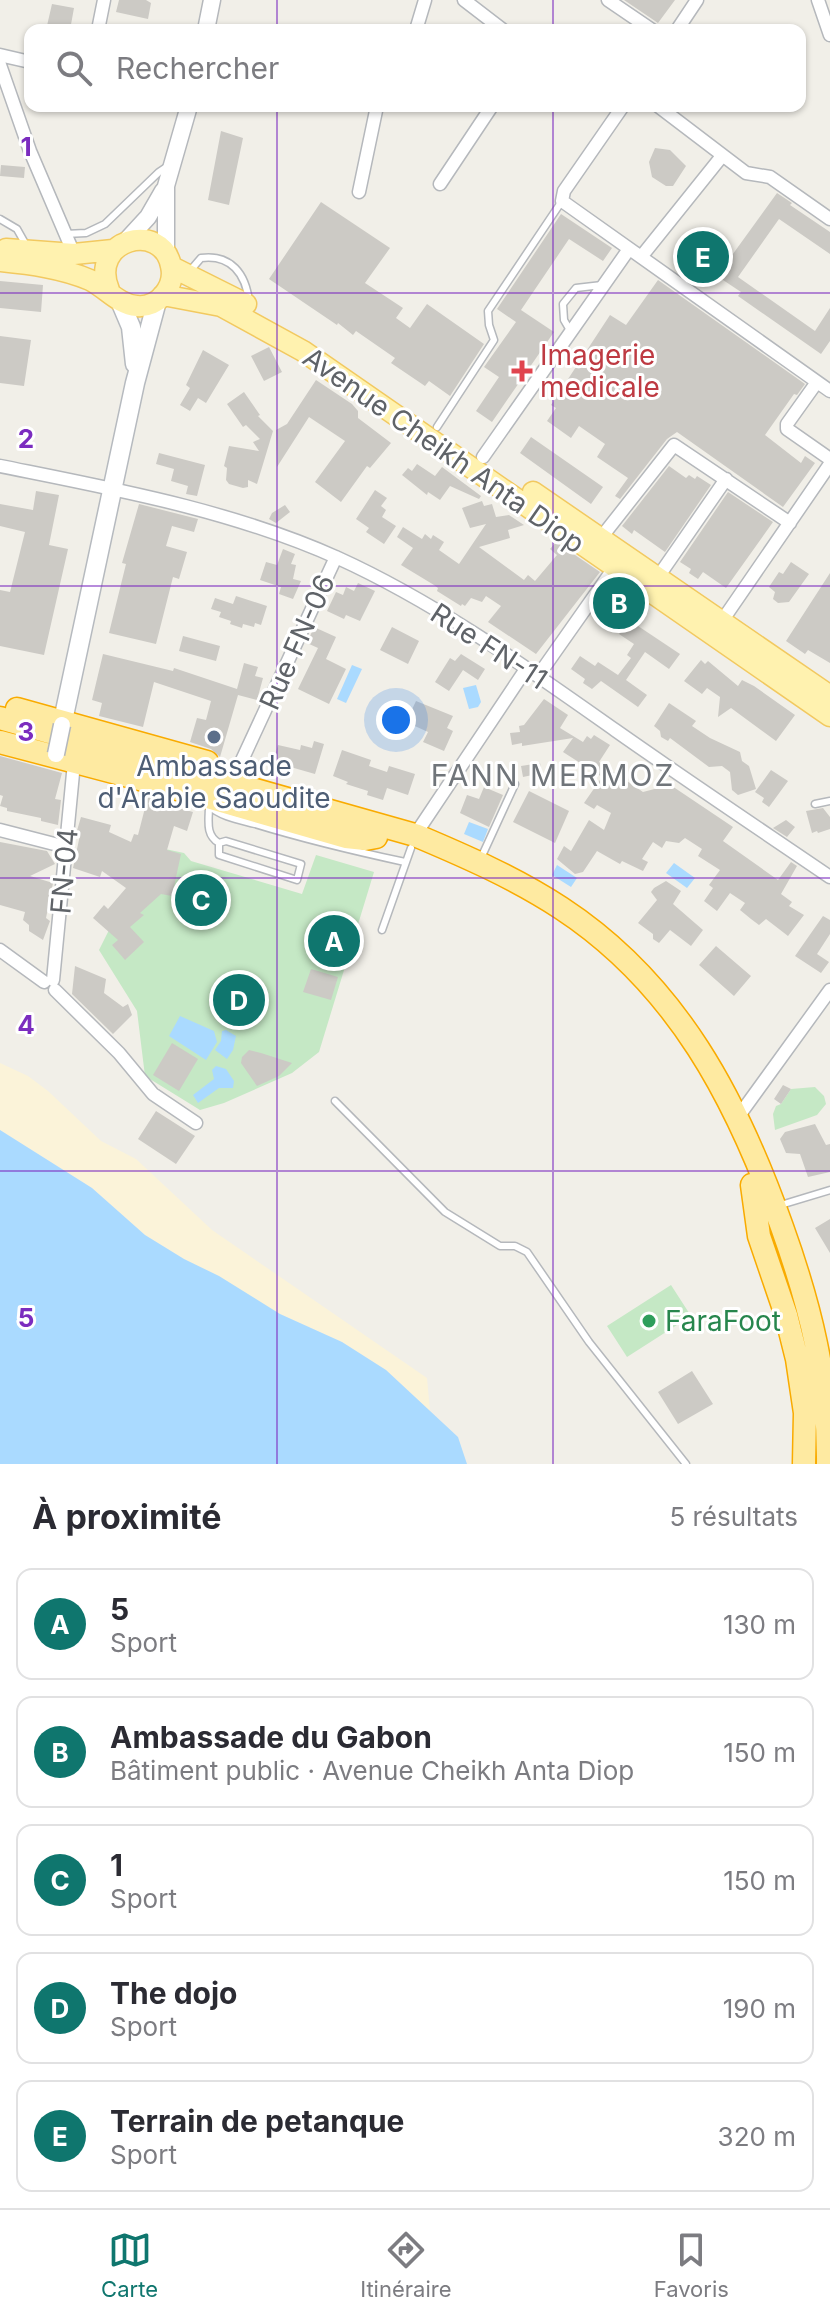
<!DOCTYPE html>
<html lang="fr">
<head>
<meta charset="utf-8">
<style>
	:root { --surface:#fff; --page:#f7f7f7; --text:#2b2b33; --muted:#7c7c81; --line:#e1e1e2; --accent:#0f766e }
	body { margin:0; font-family:Inter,sans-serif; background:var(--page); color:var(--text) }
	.you { position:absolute; left:396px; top:720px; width:28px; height:28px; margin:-20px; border:6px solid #fff; border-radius:50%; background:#1a73e8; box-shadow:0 0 0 12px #1a73e833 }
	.badge { display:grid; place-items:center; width:52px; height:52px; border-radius:50%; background:var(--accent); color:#fff; font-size:26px; font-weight:700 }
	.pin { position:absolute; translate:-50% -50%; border:4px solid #fff; box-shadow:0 2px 8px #0006 }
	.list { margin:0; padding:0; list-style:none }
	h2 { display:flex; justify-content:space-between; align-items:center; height:104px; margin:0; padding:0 32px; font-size:34px }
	h2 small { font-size:26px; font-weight:400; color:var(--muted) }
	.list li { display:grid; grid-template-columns:52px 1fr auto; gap:24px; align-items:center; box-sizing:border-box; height:112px; margin:0 16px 16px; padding:0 16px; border:2px solid var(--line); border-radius:16px }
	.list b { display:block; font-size:30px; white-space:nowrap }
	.list p { margin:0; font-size:26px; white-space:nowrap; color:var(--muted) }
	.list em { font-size:26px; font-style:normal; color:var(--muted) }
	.icon { flex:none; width:44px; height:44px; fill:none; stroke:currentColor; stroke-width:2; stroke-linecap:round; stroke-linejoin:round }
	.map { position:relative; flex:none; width:830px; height:1464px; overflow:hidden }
	.search { position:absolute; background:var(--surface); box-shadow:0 2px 6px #0004; left:24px; right:24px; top:24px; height:88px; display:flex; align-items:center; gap:20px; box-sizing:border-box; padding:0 28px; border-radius:16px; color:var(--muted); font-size:30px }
	.sheet { height:744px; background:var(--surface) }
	nav { display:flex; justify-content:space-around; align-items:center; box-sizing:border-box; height:112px; border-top:2px solid var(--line); background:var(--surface); font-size:22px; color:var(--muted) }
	nav a { display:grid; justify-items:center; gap:4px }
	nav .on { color:var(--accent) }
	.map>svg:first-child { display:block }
	.green { fill:#c5e8c5 }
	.sand { fill:#fbf3d9 }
	.water { fill:#aadaff }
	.building { fill:#cccac5 }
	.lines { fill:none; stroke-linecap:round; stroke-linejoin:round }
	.service-casing { stroke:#b5b8bc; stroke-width:9 }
	.minor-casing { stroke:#b5b8bc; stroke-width:15 }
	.tertiary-casing { stroke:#b5b8bc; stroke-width:19 }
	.secondary-casing { stroke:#b6babf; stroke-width:21 }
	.primary-casing { stroke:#f2c960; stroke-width:23 }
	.trunk-casing { stroke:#f9ab00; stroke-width:25 }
	.service { stroke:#fff; stroke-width:6 }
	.minor { stroke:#fff; stroke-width:12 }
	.tertiary { stroke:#fff; stroke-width:16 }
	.secondary { stroke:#fff; stroke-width:18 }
	.primary { stroke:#fff2af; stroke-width:20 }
	.trunk { stroke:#feeaa1; stroke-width:22 }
	.tertiary-bridge-casing { stroke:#b5b8bc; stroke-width:19; stroke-linecap:butt }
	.tertiary-bridge { stroke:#fff; stroke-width:16 }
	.grid { fill:none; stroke:#7b2cbf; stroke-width:2; stroke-opacity:0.55 }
	.health-dot { fill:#e0444e; stroke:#fff; stroke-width:3 }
	.service-dot { fill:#5c6f8a; stroke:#fff; stroke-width:3 }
	.leisure-dot { fill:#2e9e5b; stroke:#fff; stroke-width:3 }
	.labels { text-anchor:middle; stroke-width:6; stroke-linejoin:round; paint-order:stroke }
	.health-label { font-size:28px; fill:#be3a42; stroke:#fff; text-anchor:start }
	.street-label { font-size:28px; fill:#5f6368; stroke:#fff }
	.service-label { font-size:28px; fill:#4e5e75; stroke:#fff }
	.leisure-label { font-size:28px; fill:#27864d; stroke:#fff; text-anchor:start }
	.neighbourhood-label { font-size:30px; letter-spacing:2px; fill:#70757a; stroke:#fff }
	.grid-label { font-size:26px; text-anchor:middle; font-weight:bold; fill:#7b2cbf; stroke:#fff; stroke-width:6; stroke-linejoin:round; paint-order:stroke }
</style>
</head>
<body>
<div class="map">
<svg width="830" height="1464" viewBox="0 0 830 1464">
	<rect width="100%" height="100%" fill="#f1efe8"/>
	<path class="green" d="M707 230 727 243 699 285 677 271Z
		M151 846 184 853 191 861 302 894 316 855 374 872 319 1052 292 1073 224 1103 200 1110 145 1076 137 1011 99 950Z
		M815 1087 824 1096 826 1104 817 1115 775 1130 773 1114 776 1106 781 1104 791 1089Z
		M671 1285 691 1316 627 1357 607 1326Z"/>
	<path class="sand" d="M0 1063 28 1076 48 1091 101 1141 136 1159 212 1230 427 1378 430 1411 386 1370 342 1342 280 1314 184 1259 145 1235 92 1188 0 1130Z"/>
	<path class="water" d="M352 665 362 669 346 703 337 699Z
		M476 685 481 702 478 707 469 709 463 688Z
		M469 822 488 829 483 842 464 834Z
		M674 863 695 878 687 888 666 873Z
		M557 865 577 878 571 887 552 875Z
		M180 1016 214 1031 217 1042 206 1060 169 1036Z
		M226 1030 236 1036 233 1050 227 1059 215 1050 221 1041 222 1031Z
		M216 1066 226 1069 234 1081 233 1088H219L198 1103 193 1095 214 1079 212 1070Z
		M0 1130 92 1188 145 1235 184 1259 219 1276 280 1314 342 1342 386 1370 458 1437 467 1464H0Z"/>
	<path class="building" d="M119 0H146L151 3 148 19 116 12Z
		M624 0H675L658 23Z
		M52 4 74 8 70 30H46Z
		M221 131 243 138 229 205 208 200Z
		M655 148 670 150 686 166 673 186H666L652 177 649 162Z
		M1 165 25 167 24 178 0 176Z
		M777 193 792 203 790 205 830 232V254L779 219 738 277 815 331 830 308V341L821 354 738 296 741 292 717 276Z
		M321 202 390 248 365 283 403 308 396 318 410 328 427 304 484 344 450 396 429 381 425 386 391 363 395 358 356 331 353 335 338 323 337 325 269 279Z
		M561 214 612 248 603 261 569 239 521 310 554 332 492 422 476 411 499 377 484 367 516 322 497 309Z
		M658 280 805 384 797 395 794 394 765 435 801 463 805 456 815 463 783 507 677 432 667 439 620 499 615 496 628 478 597 457 605 444 579 426 571 438 547 421 556 408 551 405 610 315 626 325Z
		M0 281 43 285 41 312 0 308Z
		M0 336 31 340 24 386 0 383Z
		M269 347 282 372 264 381 251 356Z
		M203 350 229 365 206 403 198 398 190 411 180 405 190 388 186 385Z
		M316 380 352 404 358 411V418L391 443 370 468 367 466 341 502 315 482 345 441 309 417 277 467 276 430 287 424Z
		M244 392 260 415 258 416 273 431 257 484 248 480V487L243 488 229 484 226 480 227 468 224 466 229 446 259 451 253 442 260 439 246 425 243 427 227 404Z
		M531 437 603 487 591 504 520 453Z
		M159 453 205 465 197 496 186 494 188 486 171 481 174 469 156 464Z
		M417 464 435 476 442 467 481 496 479 499 450 486 440 500 428 492 427 495 402 475 408 468 412 471Z
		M669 466 686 478 689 475 695 479 697 476 711 485 665 552 634 530 632 534 622 526Z
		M375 490 387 498 381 506 386 510 382 517 396 526 384 544 366 532 369 528 356 519Z
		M36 491 59 495 49 545 68 549 44 655 0 646V590L10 592 25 532 0 526V504L33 510Z
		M728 492 773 522 726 588 703 572 698 579 689 573 691 569 680 562Z
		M482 501 484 506 492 504 496 517 509 515 524 525 508 530 510 538 479 547 524 580 528 575 535 581 557 555 550 549 556 542 600 572 536 654 488 622 501 606 486 596 482 602 471 598 465 606 462 604 461 606 437 591 438 588 434 585 401 565 413 548 397 537 403 527 422 539 425 534 431 539 433 535 444 542 439 550 459 564 486 524 470 528 462 508Z
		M139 504 198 519 194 532 172 526 166 546 187 552 179 579 173 577 156 644 109 633 126 564 122 563Z
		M285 505 290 512 276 523 269 519 272 513Z
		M283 549 295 554 291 564 296 565 293 579 301 581 293 599 279 594 281 587 260 580 266 562 277 565Z
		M791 562 809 574 789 602 778 603 773 599 775 592 769 587 779 572 783 574Z
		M830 573V663L808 650 805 654 786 641Z
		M358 583 375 591 360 621 346 615 344 619 327 611 336 592 343 595 346 587 354 591Z
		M236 596 267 606 261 625 255 623 254 627 243 624 242 628 230 624 231 621 219 617 221 612 211 609 215 598 233 604Z
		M629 620 680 654 669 669 645 652 626 680 647 695 638 707 601 681 592 689 583 683 585 679 571 669 580 656 595 666 598 662 618 675 631 658 627 655 634 644 619 634Z
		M314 627 336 637 326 659 346 669 329 704 298 689 318 648 307 643Z
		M392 627 419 641 408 664 380 650Z
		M183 636 220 646 216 661 179 651Z
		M103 654 173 671 174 668 237 689 244 663 258 667 255 676 263 678 257 700 238 695 220 757 211 749 190 742 197 718 206 720 211 701 154 682 143 727 99 716 102 703 92 700Z
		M461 654 485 669 478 680 463 670 449 691 435 682 450 658 455 661Z
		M701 660 705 664 708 661 738 686 742 680 754 686 795 715 776 741 731 708 718 717 720 697 707 688 702 694 684 681Z
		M544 699 568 715 560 728 583 742 587 736 591 739 594 735 610 745 599 762 643 792 662 787 666 782 733 827 723 841 778 880 791 862 797 866 781 894 792 902 789 906 804 915 788 936 766 919 759 925 751 919 740 910 745 903 730 893 717 911 704 901 713 888 709 885 720 870 698 856 702 849 685 838 679 843 666 841 662 848 653 842 642 859 648 862 643 871 622 861 620 864 597 851 583 872 575 874 557 859 564 846 571 851 589 820 604 830 611 813 597 805 594 809 584 803 602 777 563 752 573 738 522 746V743L512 745 510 733 520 732 519 726 524 725Z
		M416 701 453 716 447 728 453 731 444 751 423 742 428 732 406 722Z
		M669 703 696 721 692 726 710 738 740 752 742 761 749 766 756 789 738 795 732 790 730 772 722 766 709 767 670 738 668 741 661 737 660 731 654 726Z
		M314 741 324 744 315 774 273 762 278 745 300 750 301 745 312 748Z
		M342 750 371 760 369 766 387 772 389 766 415 774 408 795 387 788 383 800 367 795 368 791 346 784 348 782 333 776Z
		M0 756 62 773 55 799 61 800 58 825 41 821V818L7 811V808L0 806 3 796 0 795Z
		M540 763 542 773 523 777 521 766Z
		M771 770 788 781 769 807 762 802 764 798 755 792Z
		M484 787 503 795 489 827 460 813 467 795 479 799Z
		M529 791 569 811 555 843 513 822Z
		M150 796 161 803 193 812 187 831 174 826 167 850 181 854 172 896 161 894 140 913 144 915 130 927 144 942 125 960 112 945 118 940 93 918 104 905 108 909 126 888 102 871 100 877 73 868 80 835 76 834 81 817 111 825 109 832 131 842 134 834 138 835 146 804 144 802Z
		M823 808 830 817V829L818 833 817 831 812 833 806 811Z
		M786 820 795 827 787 837 773 828Z
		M0 842 47 851 55 864 30 876 53 883 46 918 50 921 43 940 29 931V925L23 920 25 912 0 905Z
		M666 881 681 891 673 904 703 930 691 946 670 930 659 943 653 939V934L638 923 657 900 651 892 654 888Z
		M823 916 830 920V934L817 954 829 962 821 973 795 956Z
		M716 946 751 976 734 996 699 965Z
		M75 966 106 979 104 993 123 1007 128 1004 132 1015 113 1034 72 994Z
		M311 969 338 977 331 1000 303 992Z
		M228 978 261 990 249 1021 217 1009Z
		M172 1043 198 1059 179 1091 153 1075Z
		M249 1050 261 1053 292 1063 279 1076 257 1086 241 1063 242 1057Z
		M783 1085 791 1089 781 1104 774 1099Z
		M156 1111 195 1136 176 1164 138 1139Z
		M815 1124 826 1145 830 1144V1172L808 1177 800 1154 786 1153 780 1139 785 1132Z
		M830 1219V1253L815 1228Z
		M692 1371 713 1404 678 1424 658 1392Z"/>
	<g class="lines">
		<defs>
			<path id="service" d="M0 219 17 229 26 245
				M65 234 86 233 105 224 159 172 168 166
				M189 272 201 258C231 254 246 274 249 302
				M571 332 564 320 563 304 576 288 602 285
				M437 427 494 340 489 325 488 311 562 201
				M815 804 830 801
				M209 806C209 820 205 835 219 843V855L297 880 301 864 226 841 219 843
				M209 806C221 817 240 820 255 824 304 839 354 851 405 862
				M481 858 515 784
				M382 930 411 848
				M335 1101 445 1212 500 1246H515L527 1252 589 1342 686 1464
				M784 1204 830 1190"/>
			<path id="minor" d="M464 0 503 30
				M608 0 652 30
				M818 0 830 35
				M98 30 104 0
				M416 30 425 0
				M677 30 697 0
				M0 55 30 62
				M0 65 30 151 74 254
				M623 106 564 191 562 201 830 391
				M658 106 746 173 770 177 830 219
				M440 184 492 106
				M359 192 377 106
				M641 257 722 156
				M817 382 787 424V429L830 459
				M483 457 629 249
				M0 466C114 489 231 510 338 558 437 603 527 668 615 730 686 780 758 828 830 877
				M600 539 674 445 790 523
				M658 577 726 479
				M722 621 830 464
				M538 676 614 568
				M237 771 336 557
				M0 830 66 847
				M415 835 526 669
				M0 950 44 982
				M53 980 74 763
				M55 990 119 1053 153 1094 196 1123
				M738 1117 830 990"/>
			<path id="tertiary" d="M206 30 212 0
				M125 242 148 217 163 191
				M166 254V186L189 106"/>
			<path id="secondary" d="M120 301 131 327 135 364
				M62 725 135 383 157 301"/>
			<path id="primary" d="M6 249 74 254 113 250
				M0 261C30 264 62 268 90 280 106 288 119 305 137 306 158 308 176 287 171 266 162 220 88 239 109 290
				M172 267 246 304
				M163 295 221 306 303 351 830 716
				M533 492 830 696"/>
			<path id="trunk" d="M17 709 207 762
				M0 718 415 835C465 856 515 878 561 908 677 984 737 1100 782 1227 810 1305 829 1380 828 1464
				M0 742 204 796 346 837 365 839 376 837
				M752 1185 759 1236 786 1315 797 1359 805 1413 804 1464"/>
		</defs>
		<use href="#service" class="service-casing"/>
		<use href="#minor" class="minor-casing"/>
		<use href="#tertiary" class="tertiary-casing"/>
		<use href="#secondary" class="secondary-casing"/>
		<use href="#primary" class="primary-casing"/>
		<use href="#trunk" class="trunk-casing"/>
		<use href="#service" class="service"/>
		<use href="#minor" class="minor"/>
		<use href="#tertiary" class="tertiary"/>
		<use href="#secondary" class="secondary"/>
		<use href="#primary" class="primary"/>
		<use href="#trunk" class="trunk"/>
		<defs>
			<path id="tertiary-bridge" d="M56 754 62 725"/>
		</defs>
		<use href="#tertiary-bridge" class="tertiary-bridge-casing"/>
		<use href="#tertiary-bridge" class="tertiary-bridge"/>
	</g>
	<path class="grid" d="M277 0V30M553 0V30M277 106V1464M553 106V1464M0 293H830M0 586H830M0 878H830M0 1171H830"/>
	<path class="health-dot" d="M518 359h8v8h8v8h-8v8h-8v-8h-8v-8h8z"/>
	<circle class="service-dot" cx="214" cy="737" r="8"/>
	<circle class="leisure-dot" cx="649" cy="1321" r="8"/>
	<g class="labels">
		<g class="health-label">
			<text x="540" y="365">Imagerie<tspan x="540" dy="32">medicale</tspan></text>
		</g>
		<g class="street-label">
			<text transform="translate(444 450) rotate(35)" y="10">Avenue Cheikh Anta Diop</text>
			<text transform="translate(297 642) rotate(-66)" y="10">Rue FN-06</text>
			<text transform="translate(489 646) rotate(33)" y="10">Rue FN-11</text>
			<text transform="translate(64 871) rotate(-85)" y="10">FN-04</text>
		</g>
		<g class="service-label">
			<text x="214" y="776">Ambassade<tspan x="214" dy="32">d'Arabie Saoudite</tspan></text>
		</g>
		<g class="leisure-label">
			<text x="665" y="1331">FaraFoot</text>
		</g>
		<g class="neighbourhood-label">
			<text x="553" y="786">FANN MERMOZ</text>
		</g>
	</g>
	<g class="grid-label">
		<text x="26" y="156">1</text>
		<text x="26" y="448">2</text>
		<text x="26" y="741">3</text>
		<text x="26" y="1034">4</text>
		<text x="26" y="1327">5</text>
	</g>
</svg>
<div class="you"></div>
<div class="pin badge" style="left:334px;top:941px">A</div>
<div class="pin badge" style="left:619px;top:603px">B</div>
<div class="pin badge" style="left:201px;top:900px">C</div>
<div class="pin badge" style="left:239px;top:1000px">D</div>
<div class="pin badge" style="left:703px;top:257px">E</div>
<div class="search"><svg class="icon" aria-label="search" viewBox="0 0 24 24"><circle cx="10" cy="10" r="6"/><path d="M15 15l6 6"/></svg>Rechercher</div>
</div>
<section class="sheet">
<h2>À proximité<small>5 résultats</small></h2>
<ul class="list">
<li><span class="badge">A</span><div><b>5</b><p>Sport</p></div><em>130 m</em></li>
<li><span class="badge">B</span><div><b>Ambassade du Gabon</b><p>Bâtiment public · Avenue Cheikh Anta Diop</p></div><em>150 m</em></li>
<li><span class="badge">C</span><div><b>1</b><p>Sport</p></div><em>150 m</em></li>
<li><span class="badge">D</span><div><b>The dojo</b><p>Sport</p></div><em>190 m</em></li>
<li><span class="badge">E</span><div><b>Terrain de petanque</b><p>Sport</p></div><em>320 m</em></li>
</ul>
</section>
<nav>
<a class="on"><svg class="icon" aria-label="map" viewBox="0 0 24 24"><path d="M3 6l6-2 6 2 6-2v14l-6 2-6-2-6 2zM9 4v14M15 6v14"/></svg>Carte</a>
<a><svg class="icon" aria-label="directions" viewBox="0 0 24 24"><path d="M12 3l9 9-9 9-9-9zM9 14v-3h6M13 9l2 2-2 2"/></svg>Itinéraire</a>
<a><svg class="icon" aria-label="saved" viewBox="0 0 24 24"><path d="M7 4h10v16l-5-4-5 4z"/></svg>Favoris</a>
</nav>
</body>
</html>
